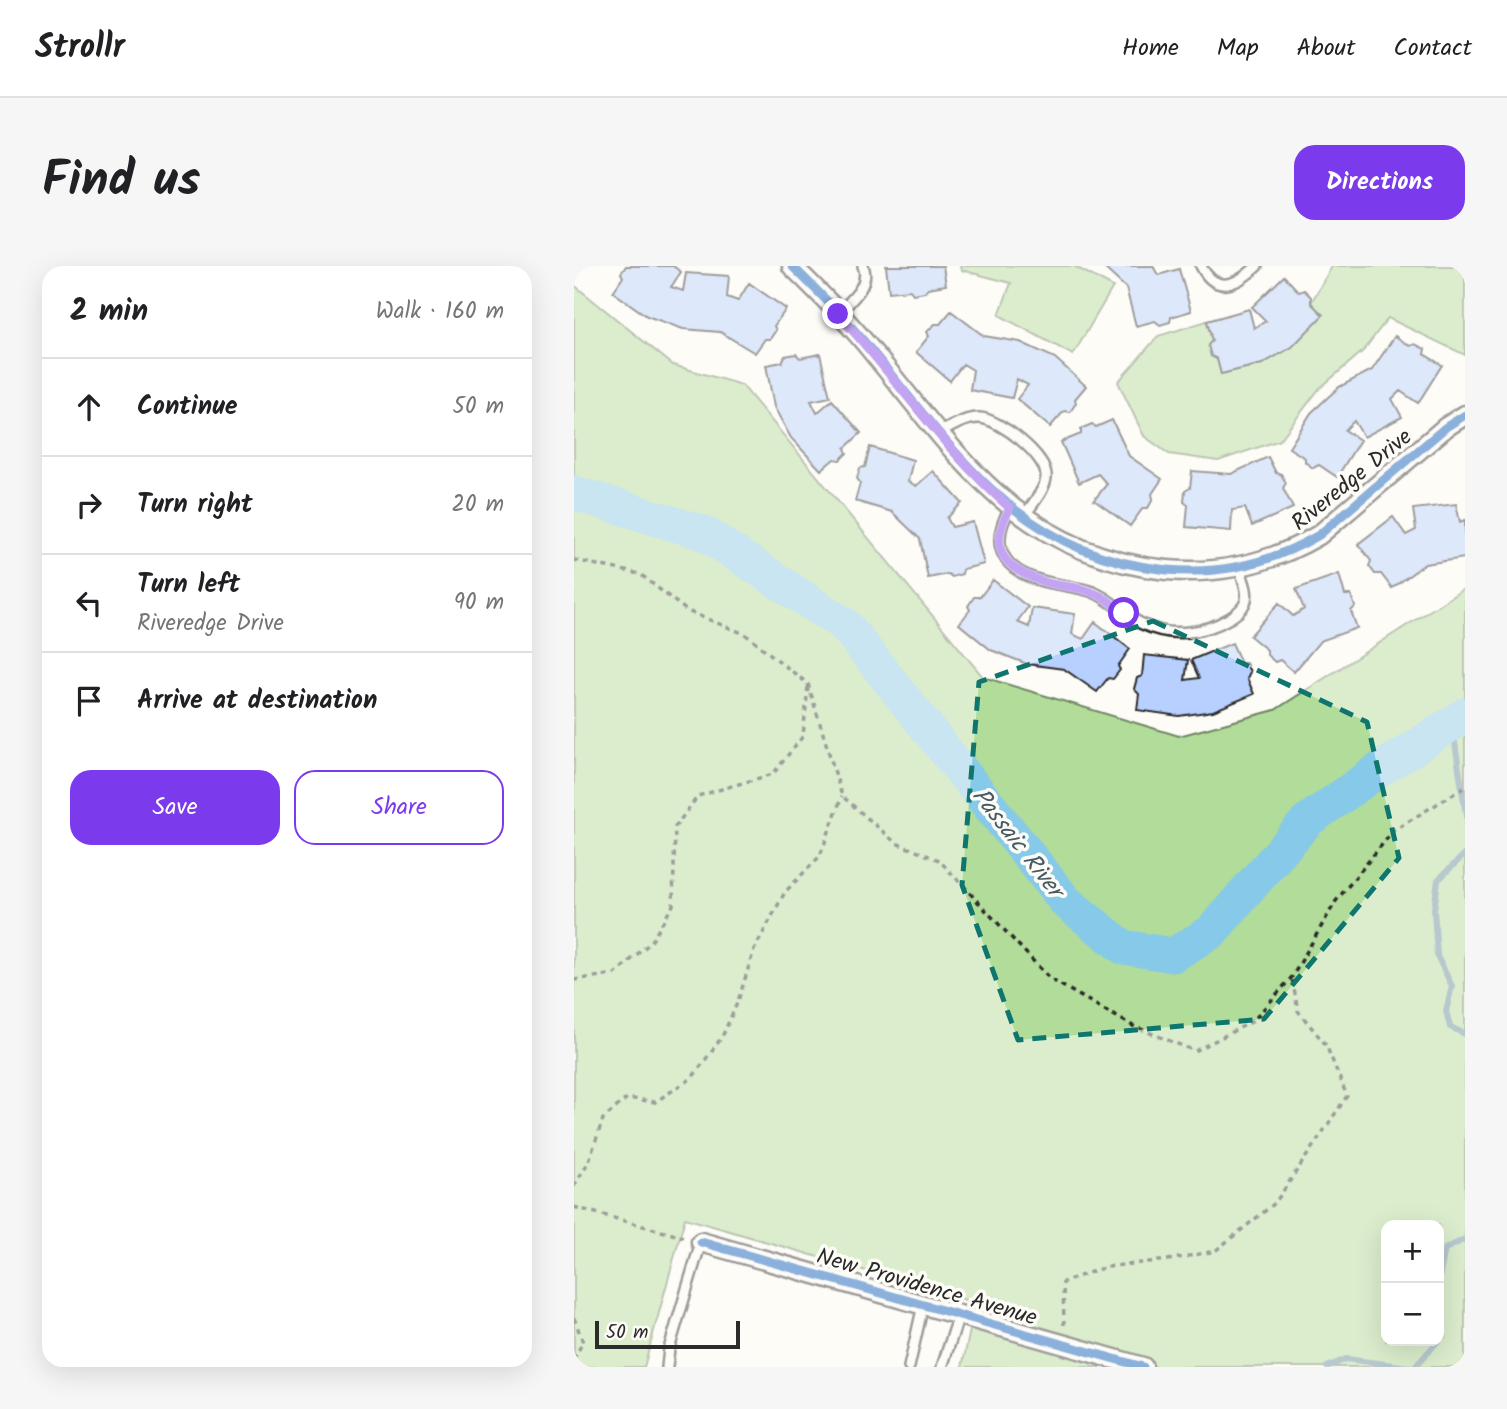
<!DOCTYPE html>
<html lang="en">
<head>
<meta charset="utf-8">
<style>
	:root { --surface:#fff; --page:#f6f6f6; --text:#202124; --muted:#757577; --line:#e0e0e0; --accent:#7c3aed }
	body { margin:0; font-family:Kalam,sans-serif; background:var(--page); color:var(--text) }
	.controls { position:absolute; right:21px; bottom:21px; display:grid; overflow:hidden; border-radius:14px; box-shadow:0 7px 28px #0002 }
	.controls button { width:63px; height:63px; display:grid; place-items:center; padding:0; border:0; border-bottom:2px solid var(--line); background:var(--surface); color:var(--text); font:35px sans-serif }
	.scale { position:absolute; left:21px; bottom:18px; width:145px; box-sizing:border-box; padding-left:7px; border:4px solid #2b2b2b; border-top:0; font-size:19px; line-height:24px; white-space:nowrap; color:#2b2b2b; -webkit-text-stroke:5px #fdfcf7; paint-order:stroke }
	.stop { position:absolute; width:21px; height:21px; margin:-16px; border:5px solid #7c3aed; border-radius:50%; background:#fff }
	.stop.end { background:#7c3aed; border-color:#fff; box-shadow:0 2px 7px #0008 }
	.list { margin:0; padding:0; list-style:none }
	h2 { display:flex; justify-content:space-between; align-items:center; height:91px; margin:0; padding:0 28px; font-size:30px }
	h2 small { font-size:23px; font-weight:400; color:var(--muted) }
	.list li { display:grid; grid-template-columns:46px 1fr auto; gap:21px; align-items:center; box-sizing:border-box; height:98px; padding:0 28px; border-top:2px solid var(--line) }
	.list b { display:block; font-size:26px; white-space:nowrap }
	.list p { margin:0; font-size:23px; white-space:nowrap; color:var(--muted) }
	.list em { font-size:23px; font-style:normal; color:var(--muted) }
	.actions { display:flex; gap:14px; padding:21px 28px }
	.actions a { flex:1; padding:16px 0; border:2px solid var(--accent); border-radius:21px; text-align:center; font-size:24px; color:var(--accent) }
	.actions .main { background:var(--accent); color:#fff }
	.icon { flex:none; width:38px; height:38px; fill:none; stroke:currentColor; stroke-width:2; stroke-linecap:round; stroke-linejoin:round }
	.map { position:relative; flex:none; width:891px; height:1101px; overflow:hidden; border-radius:21px }
	header { display:flex; align-items:center; gap:42px; box-sizing:border-box; height:98px; padding:0 35px; background:var(--surface); border-bottom:2px solid var(--line) }
	header strong { font-size:33px }
	nav { display:flex; gap:38px; margin-inline-start:auto; font-size:24px }
	.intro { display:flex; align-items:center; justify-content:space-between; box-sizing:border-box; height:168px; padding:0 42px }
	h1 { margin:0; font-size:49px }
	.button { padding:18px 32px; border-radius:21px; background:var(--accent); color:#fff; font-size:24px; font-weight:700 }
	main { display:flex; gap:42px; padding:0 42px }
	aside { flex:1; background:var(--surface); border-radius:21px; box-shadow:0 7px 28px #0002 }
	.map>svg:first-child { display:block }
	.green { fill:#b2dc99; stroke:#6e8462; stroke-width:2; fill-rule:evenodd }
	.lines { fill:none; stroke-linecap:round; stroke-linejoin:round }
	.stream { stroke:#628a9c; stroke-width:6 }
	.river { stroke:#87c9e8; stroke-width:35 }
	.building { fill:#b8d0ff; stroke:#2b2b2b; stroke-width:2 }
	.service-casing { stroke:#2b2b2b; stroke-width:14 }
	.minor-casing { stroke:#2b2b2b; stroke-width:23 }
	.path { stroke:#2b2b2b; stroke-width:3.5; stroke-dasharray:5 5; stroke-linecap:butt }
	.service { stroke:#fdfcf7; stroke-width:9 }
	.minor { stroke:#fdfcf7; stroke-width:18 }
	.cycleway-casing { stroke:#fdfcf7; stroke-width:13 }
	.cycleway { stroke:#0057b8; stroke-width:9 }
	.route { stroke:#7c3aed; stroke-width:9 }
	.marked { fill:none; stroke:#0f766e; stroke-width:5; stroke-dasharray:14 9; stroke-linejoin:round }
	.labels { text-anchor:middle; stroke-width:7; stroke-linejoin:round; paint-order:stroke }
	.street-label { font-size:23px; fill:#2b2b2b; stroke:#fdfcf7 }
	.water-label { font-size:24px; font-style:italic; fill:#475a64; stroke:#fdfcf7 }
</style>
</head>
<body>
<header>
<strong>Strollr</strong>
<nav><a>Home</a><a>Map</a><a>About</a><a>Contact</a></nav>
</header>
<div class="intro"><h1>Find us</h1><a class="button">Directions</a></div>
<main>
<aside>
<h2>2 min<small>Walk · 160 m</small></h2>
<ul class="list">
<li><svg class="icon" aria-label="ahead" viewBox="0 0 24 24"><path d="M12 20V5M6 11l6-6 6 6"/></svg><div><b>Continue</b></div><em>50 m</em></li>
<li><svg class="icon" aria-label="right" viewBox="0 0 24 24"><path d="M7 20v-9h11M14 6l5 5-5 5"/></svg><div><b>Turn right</b></div><em>20 m</em></li>
<li><svg class="icon" aria-label="left" viewBox="0 0 24 24"><path d="M17 20v-9H6M10 6l-5 5 5 5"/></svg><div><b>Turn left</b><p>Riveredge Drive</p></div><em>90 m</em></li>
<li><svg class="icon" aria-label="arrive" viewBox="0 0 24 24"><path d="M6 21V4h12l-3 4 3 4H6"/></svg><div><b>Arrive at destination</b></div></li>
</ul>
<div class="actions"><a class="main">Save</a><a>Share</a></div>
</aside>
<div class="map">
<svg width="891" height="1101" viewBox="0 0 891 1101">
	<rect width="100%" height="100%" fill="#fdfcf7"/>
	<filter id="ink" filterUnits="userSpaceOnUse"><feTurbulence type="fractalNoise" baseFrequency=".0143" numOctaves="2"/><feDisplacementMap in="SourceGraphic" scale="14" xChannelSelector="R" yChannelSelector="G"/><feConvolveMatrix kernelMatrix="1 2 1 2 8 2 1 2 1" color-interpolation-filters="sRGB"/></filter>
	<g filter="url(#ink)">
		<path class="green" d="M386 0H500L539 21 499 89 425 49 437 17 387 4Z
			M758 0H891V89L814 52 789 85 745 123 706 174 644 195 595 188 570 170 544 116 584 70 633 55 638 75 635 79 637 90 643 93 647 108 688 98 718 81 749 49 737 37Z
			M0 19 99 99 168 119 409 411 605 470 701 444 891 322V1101H388L402 1037 111 952 70 1101H0ZM812 959H865V1075H812Z"/>
		<g class="lines">
			<path class="stream" d="M878 457 891 543
				M891 588 864 614 860 644 863 690 878 720 872 745 876 761 891 768
				M865 1013 871 983 891 973
				M865 1014 869 1070 865 1074
				M753 1101 772 1093 835 1101
				M841 1101 864 1075"/>
			<path class="river" d="M0 227 130 267 271 359 492 636 549 681 599 689 637 666 733 555 802 506 891 449"/>
		</g>
		<path class="building" d="M52 0H99L107 6 97 21 109 25 112 7 155 10 153 31 164 35 175 17 212 43 200 60 202 64 196 73H191L181 87 146 66 109 63 73 50 39 26 49 11 47 7Z
			M312 0H369L372 19 354 22 351 26 339 28 336 24 315 26Z
			M528 0H579L584 9 605 3 617 45 597 51 596 56 586 59 581 55 562 60 552 22Z
			M710 10 725 26 730 24 737 31V37L749 49 718 81 688 98 647 108 643 93 637 90 634 79 638 75 633 55 675 43 680 62 692 55 678 41Z
			M377 45 410 70 446 76 481 92 512 120 501 133 502 137 496 146 490 145 476 161 443 133 454 119 443 113 438 132 396 124 399 104 389 98 376 115 342 86 355 70 353 66 361 58H366Z
			M821 70 836 80 841 78 851 83 850 88 868 99 844 137 826 125 818 133 828 151 790 171 780 155 771 164 786 174 763 211 745 199 739 202 731 196V192L715 182 737 147 765 121 798 104Z
			M222 88 226 92 246 88 256 131 237 135 243 147 258 134 287 167 271 182 273 187 266 194 260 193 247 204 217 172 200 141 192 99 208 96 211 90Z
			M538 154 555 190 588 213 578 228 579 233 574 242H569L556 260 520 234 533 218 524 208 505 217 487 176 507 168V163L518 158 522 161Z
			M296 181 339 194 334 215 342 220 359 205 388 237 373 252 378 261 399 256 410 298 389 303 388 308 378 311 374 308 354 312 346 273 318 246 281 235 286 217 283 212 286 202 291 201Z
			M694 191 702 207 707 208 712 217 709 222 719 242 678 260 671 242 658 244 657 265 612 261 614 239 610 236 611 225 616 222 618 205 657 208Z
			M882 238 886 256 891 254V292L851 298 818 322 807 308H801L795 300 797 295 784 278 819 251 832 269 842 264 839 243Z
			M765 308 771 329H777L781 341 777 345 783 362 746 375 720 406 706 394 701 396 693 389V384L676 370 705 337 719 350 730 343 722 323Z
			M419 314 454 341 443 356 455 361 458 342 501 348 498 368 509 373 521 356 556 383 544 400 546 404 539 413 534 412 523 426 490 403 453 398 417 384 385 358 396 344 394 340 400 331H406Z
			M658 377 667 397H672L676 406 673 412 680 428 639 445 605 450 563 444 565 428 560 423 563 412 568 410 570 389 614 394 611 414 625 412 617 394Z"/>
		<g class="lines">
			<defs>
				<path id="service" d="M627 0C642 29 663 19 683 0
					M264 48C276 35 297 19 289 0
					M365 167C377 161 392 151 406 152 425 153 475 191 472 212 471 224 457 240 450 250
					M436 242C412 284 433 308 477 317 491 320 505 321 519 326 537 333 551 350 568 358 597 372 629 368 656 352 662 348 668 344 671 337 676 327 668 311 665 301
					M93 1101 95 1083 127 976
					M335 1101 349 1039
					M368 1101 385 1049"/>
				<path id="minor" d="M218 0C247 28 276 57 301 89 386 192 447 289 593 304 647 309 699 296 745 269L872 161 891 149
					M127 976 569 1101"/>
			</defs>
			<use href="#service" class="service-casing"/>
			<use href="#minor" class="minor-casing"/>
			<path class="path" d="M0 294 66 308 113 345 171 368 234 418 268 530 322 577 365 594 476 713 559 760 621 785 679 755 718 711 762 635 820 564 891 521
				M0 714 41 708 77 676 99 639 101 561 124 530 199 508 229 470 234 421
				M0 920 15 895 29 853 53 832 81 836 118 812 148 771 164 735 180 684 211 626 246 590 268 530
				M0 941 109 971
				M0 1052 9 1076 0 1092
				M490 1059 489 1016 531 1001 594 994 641 985 701 937 773 830 752 779 724 745 718 711"/>
			<use href="#service" class="service"/>
			<use href="#minor" class="minor"/>
			<defs>
				<path id="cycleway" d="M218 0C247 28 276 57 301 89 386 192 447 289 593 304 647 309 699 296 745 269L872 161 891 149
					M127 976 569 1101"/>
			</defs>
			<use href="#cycleway" class="cycleway-casing"/>
			<use href="#cycleway" class="cycleway"/>
		</g>
	</g>
	<g class="lines" filter="url(#ink)">
		<path class="route" d="M264 48C323 112 371 185 436 242 412 284 431 305 474 317 489 321 503 320 517 326 530 330 540 339 550 347"/>
	</g>
	<path d="M0 0H891V1101H0ZM579 355 793 456 825 592 690 753 444 774 388 619 405 416Z" fill="#fdfcf7" fill-opacity=".55" fill-rule="evenodd"/>
	<path class="marked" d="M579 355 793 456 825 592 690 753 444 774 388 619 405 416Z"/>
	<g class="labels">
		<g class="street-label">
			<text transform="translate(777 213) rotate(-39)" y="8">Riveredge Drive</text>
			<text transform="translate(353 1020) rotate(16)" y="8">New Providence Avenue</text>
		</g>
		<g class="water-label">
			<text transform="translate(444 576) rotate(52)" y="8">Passaic River</text>
		</g>
	</g>
</svg>
<div class="controls">
<button>+</button>
<button>−</button>
</div>
<div class="scale">50 m</div>
<div class="stop" style="left:550px;top:347px"></div>
<div class="stop end" style="left:264px;top:48px"></div>
</div>
</main>
</body>
</html>
